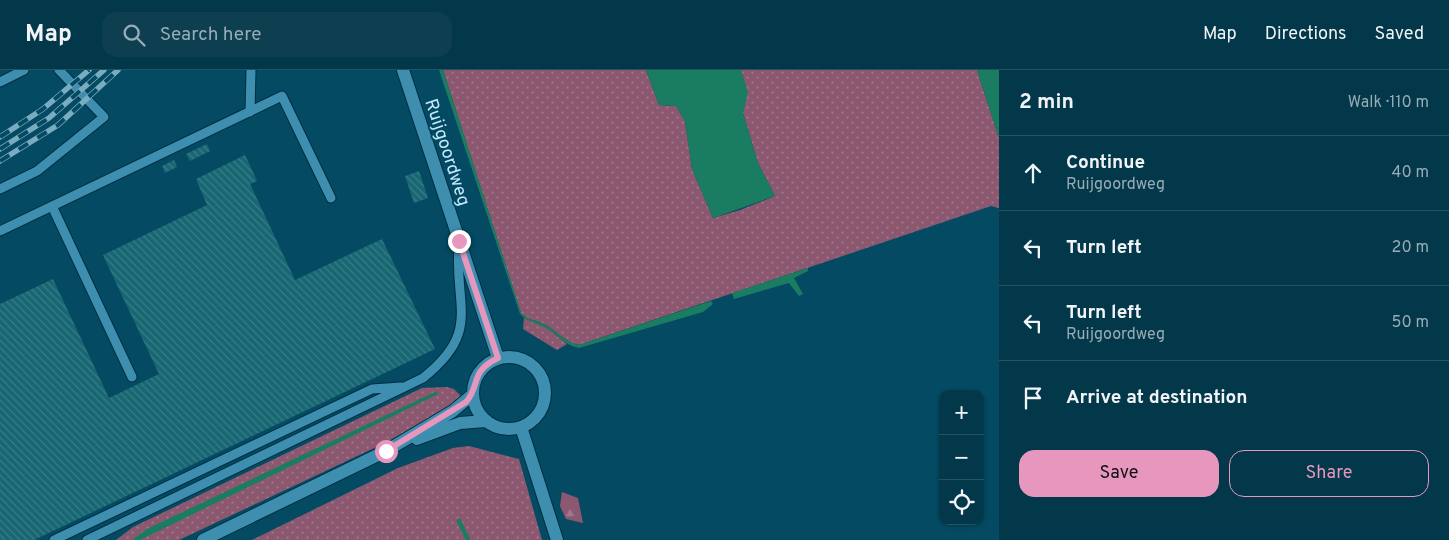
<!DOCTYPE html>
<html lang="en">
<head>
<meta charset="utf-8">
<style>
	:root { --surface:#03384a; --page:#0d3f51; --text:#f1f3f6; --muted:#97acb5; --line:#245262; --accent:#e797bd }
	body { margin:0; font-family:Overpass,sans-serif; background:var(--page); color:var(--text) }
	.controls { position:absolute; right:15px; bottom:15px; display:grid; overflow:hidden; border-radius:10px; box-shadow:0 1px 4px #0004 }
	.controls button { width:45px; height:45px; display:grid; place-items:center; padding:0; border:0; border-bottom:1px solid var(--line); background:var(--surface); color:var(--text); font:25px sans-serif }
	.stop { position:absolute; width:15px; height:15px; margin:-11px; border:4px solid #e797bd; border-radius:50%; background:#fff }
	.stop.end { background:#e797bd; border-color:#fff; box-shadow:0 1px 5px #0008 }
	.list { margin:0; padding:0; list-style:none }
	h2 { display:flex; justify-content:space-between; align-items:center; height:65px; margin:0; padding:0 20px; font-size:21px }
	h2 small { font-size:16px; font-weight:400; color:var(--muted) }
	.list li { display:grid; grid-template-columns:32px 1fr auto; gap:15px; align-items:center; box-sizing:border-box; height:75px; padding:0 20px; border-top:1px solid var(--line) }
	.list b { display:block; font-size:19px; white-space:nowrap }
	.list p { margin:0; font-size:16px; white-space:nowrap; color:var(--muted) }
	.list em { font-size:16px; font-style:normal; color:var(--muted) }
	.actions { display:flex; gap:10px; padding:15px 20px }
	.actions a { flex:1; padding:11px 0; border:1px solid var(--accent); border-radius:15px; text-align:center; font-size:18px; color:var(--accent) }
	.actions .main { background:var(--accent); color:#111 }
	.icon { flex:none; width:28px; height:28px; fill:none; stroke:currentColor; stroke-width:2; stroke-linecap:round; stroke-linejoin:round }
	.map { position:relative; flex:none; width:999px; height:470px; overflow:hidden }
	header { display:flex; align-items:center; gap:30px; box-sizing:border-box; height:70px; padding:0 25px; background:var(--surface); border-bottom:1px solid var(--line) }
	header strong { font-size:24px }
	nav { display:flex; gap:28px; margin-inline-start:auto; font-size:18px }
	.search { width:350px; height:45px; background:var(--page); display:flex; align-items:center; gap:12px; box-sizing:border-box; padding:0 18px; border-radius:15px; color:var(--muted); font-size:19px }
	main { display:flex }
	aside { flex:1; background:var(--surface) }
	.map>svg:first-child { display:block }
	.grass { fill:url(#grass-dots) }
	.forest { fill:url(#forest-firs) }
	.water { fill:#1a7d62 }
	.lines { fill:none; stroke-linecap:round; stroke-linejoin:round }
	.stream { stroke:#1a7d62; stroke-width:4.5 }
	.building { fill:url(#building-back-hatch) }
	.lane-casing { stroke:#012f40; stroke-width:11 }
	.street-casing { stroke:#012f40; stroke-width:14 }
	.lane { stroke:#3e8eb0; stroke-width:9 }
	.street { stroke:#3e8eb0; stroke-width:12 }
	.rail-casing { stroke:#7aacc1; stroke-width:5.5 }
	.rail { stroke:#044a63; stroke-width:4; stroke-dasharray:11; stroke-linecap:butt }
	.route { stroke:#e797bd; stroke-width:6 }
	.labels { text-anchor:middle; stroke-width:4; stroke-linejoin:round; paint-order:stroke }
	.street-label { font-size:18px; fill:#c6ebfe; stroke:#044a63 }
</style>
</head>
<body>
<header>
<strong>Map</strong>
<div class="search"><svg class="icon" aria-label="search" viewBox="0 0 24 24"><circle cx="10" cy="10" r="6"/><path d="M15 15l6 6"/></svg>Search here</div>
<nav><a>Map</a><a>Directions</a><a>Saved</a></nav>
</header>
<main>
<div class="map">
<svg width="999" height="470" viewBox="0 0 999 470">
	<defs>
		<pattern id="grass-dots" width="8" height="8" patternUnits="userSpaceOnUse" patternTransform="scale(1.25)"><rect width="8" height="8" fill="#8b5870"/><path d="M2 2h.1M6 6h.1" fill="none" stroke="#9f788d" stroke-width="1.8" stroke-linecap="round"/></pattern>
		<pattern id="forest-firs" width="22" height="20" patternUnits="userSpaceOnUse" patternTransform="scale(1.25)"><rect width="22" height="20" fill="#8b5870"/><path d="M5 1l3.5 6h-7zM16 11l3.5 6h-7z" fill="#9f788d"/></pattern>
		<pattern id="building-back-hatch" width="6" height="6" patternUnits="userSpaceOnUse" patternTransform="scale(1.25)"><rect width="6" height="6" fill="#186773"/><path d="M-1 5l2 2M0 0l6 6M5-1l2 2" fill="none" stroke="#387d88"/></pattern>
	</defs>
	<rect width="100%" height="100%" fill="#044a63"/>
	<path class="grass" d="M443 0H646L659 35 676 36 685 51 692 99 713 148 740 140 775 126 758 93 743 43 747 22 741 0H977L999 68V138L991 136 579 275C564 272 556 260 544 254 536 250 527 250 521 243Z
		M524 248 547 258 567 274 557 280 523 259Z
		M447 317 454 319 461 326 456 333 387 372 179 470H116L133 457 422 318Z
		M469 376 519 389 542 470H252L398 398 453 378Z"/>
	<path class="forest" d="M562 422 578 428 583 453 566 449 560 436Z"/>
	<path class="water" d="M439 0H443L521 243C527 250 536 250 544 254 556 260 564 272 579 275L711 231 713 234 703 242 579 278C565 275 560 267 548 259 539 253 528 253 520 244Z
		M646 0H741L748 22 743 43 758 93 775 126 713 148 692 99 685 51 676 36 659 35Z
		M977 0H999V68Z
		M808 198V201L794 208 803 224 799 226 789 213 734 229 732 223Z
		M437 321 438 324 140 470H132L147 459Z"/>
	<g class="lines">
		<path class="stream" d="M459 451 468 470"/>
	</g>
	<path class="building" d="M207 74 210 81 190 91 186 84Z
		M245 85 257 111 250 114 295 210 382 169 435 279 34 470H0V234L53 209 109 328 159 304 103 185 207 135 196 109Z
		M174 90 177 97 165 103 162 96Z
		M419 101 428 128 414 133 405 106Z"/>
	<g class="lines">
		<defs>
			<path id="lane" d="M0 12 24 0
				M250 42 251 0
				M0 119 37 101 104 47 59 0
				M52 136 132 307
				M0 161 282 26 331 128
				M54 470 372 319 401 317
				M87 470 423 308C482 261 454 237 459 176"/>
			<path id="street" d="M403 0 498 288
				M473 323a36 36 0 1 1 72 0a36 36 0 1 1-72 0Z
				M521 357 557 470
				M417 369 460 353 485 351
				M203 470 386 381 453 341 472 325"/>
		</defs>
		<use href="#lane" class="lane-casing"/>
		<use href="#street" class="street-casing"/>
		<use href="#lane" class="lane"/>
		<use href="#street" class="street"/>
		<defs>
			<path id="rail" d="M0 67 43 39 89 0
				M0 79 49 48 104 0
				M0 91 58 55 118 0"/>
		</defs>
		<use href="#rail" class="rail-casing"/>
		<use href="#rail" class="rail"/>
	</g>
	<g class="lines">
		<path class="route" d="M386 381 466 332C481 315 469 302 498 288L459 171"/>
	</g>
	<g class="labels">
		<g class="street-label">
			<text transform="translate(448 82) rotate(72)" y="6">Ruijgoordweg</text>
		</g>
	</g>
</svg>
<div class="controls">
<button>+</button>
<button>−</button>
<button><svg class="icon" aria-label="locate" viewBox="0 0 24 24"><circle cx="12" cy="12" r="6"/><path d="M12 2v4M12 18v4M2 12h4M18 12h4"/></svg></button>
</div>
<div class="stop" style="left:386px;top:381px"></div>
<div class="stop end" style="left:459px;top:171px"></div>
</div>
<aside>
<h2>2 min<small>Walk · 110 m</small></h2>
<ul class="list">
<li><svg class="icon" aria-label="ahead" viewBox="0 0 24 24"><path d="M12 20V5M6 11l6-6 6 6"/></svg><div><b>Continue</b><p>Ruijgoordweg</p></div><em>40 m</em></li>
<li><svg class="icon" aria-label="left" viewBox="0 0 24 24"><path d="M17 20v-9H6M10 6l-5 5 5 5"/></svg><div><b>Turn left</b></div><em>20 m</em></li>
<li><svg class="icon" aria-label="left" viewBox="0 0 24 24"><path d="M17 20v-9H6M10 6l-5 5 5 5"/></svg><div><b>Turn left</b><p>Ruijgoordweg</p></div><em>50 m</em></li>
<li><svg class="icon" aria-label="arrive" viewBox="0 0 24 24"><path d="M6 21V4h12l-3 4 3 4H6"/></svg><div><b>Arrive at destination</b></div></li>
</ul>
<div class="actions"><a class="main">Save</a><a>Share</a></div>
</aside>
</main>
</body>
</html>
